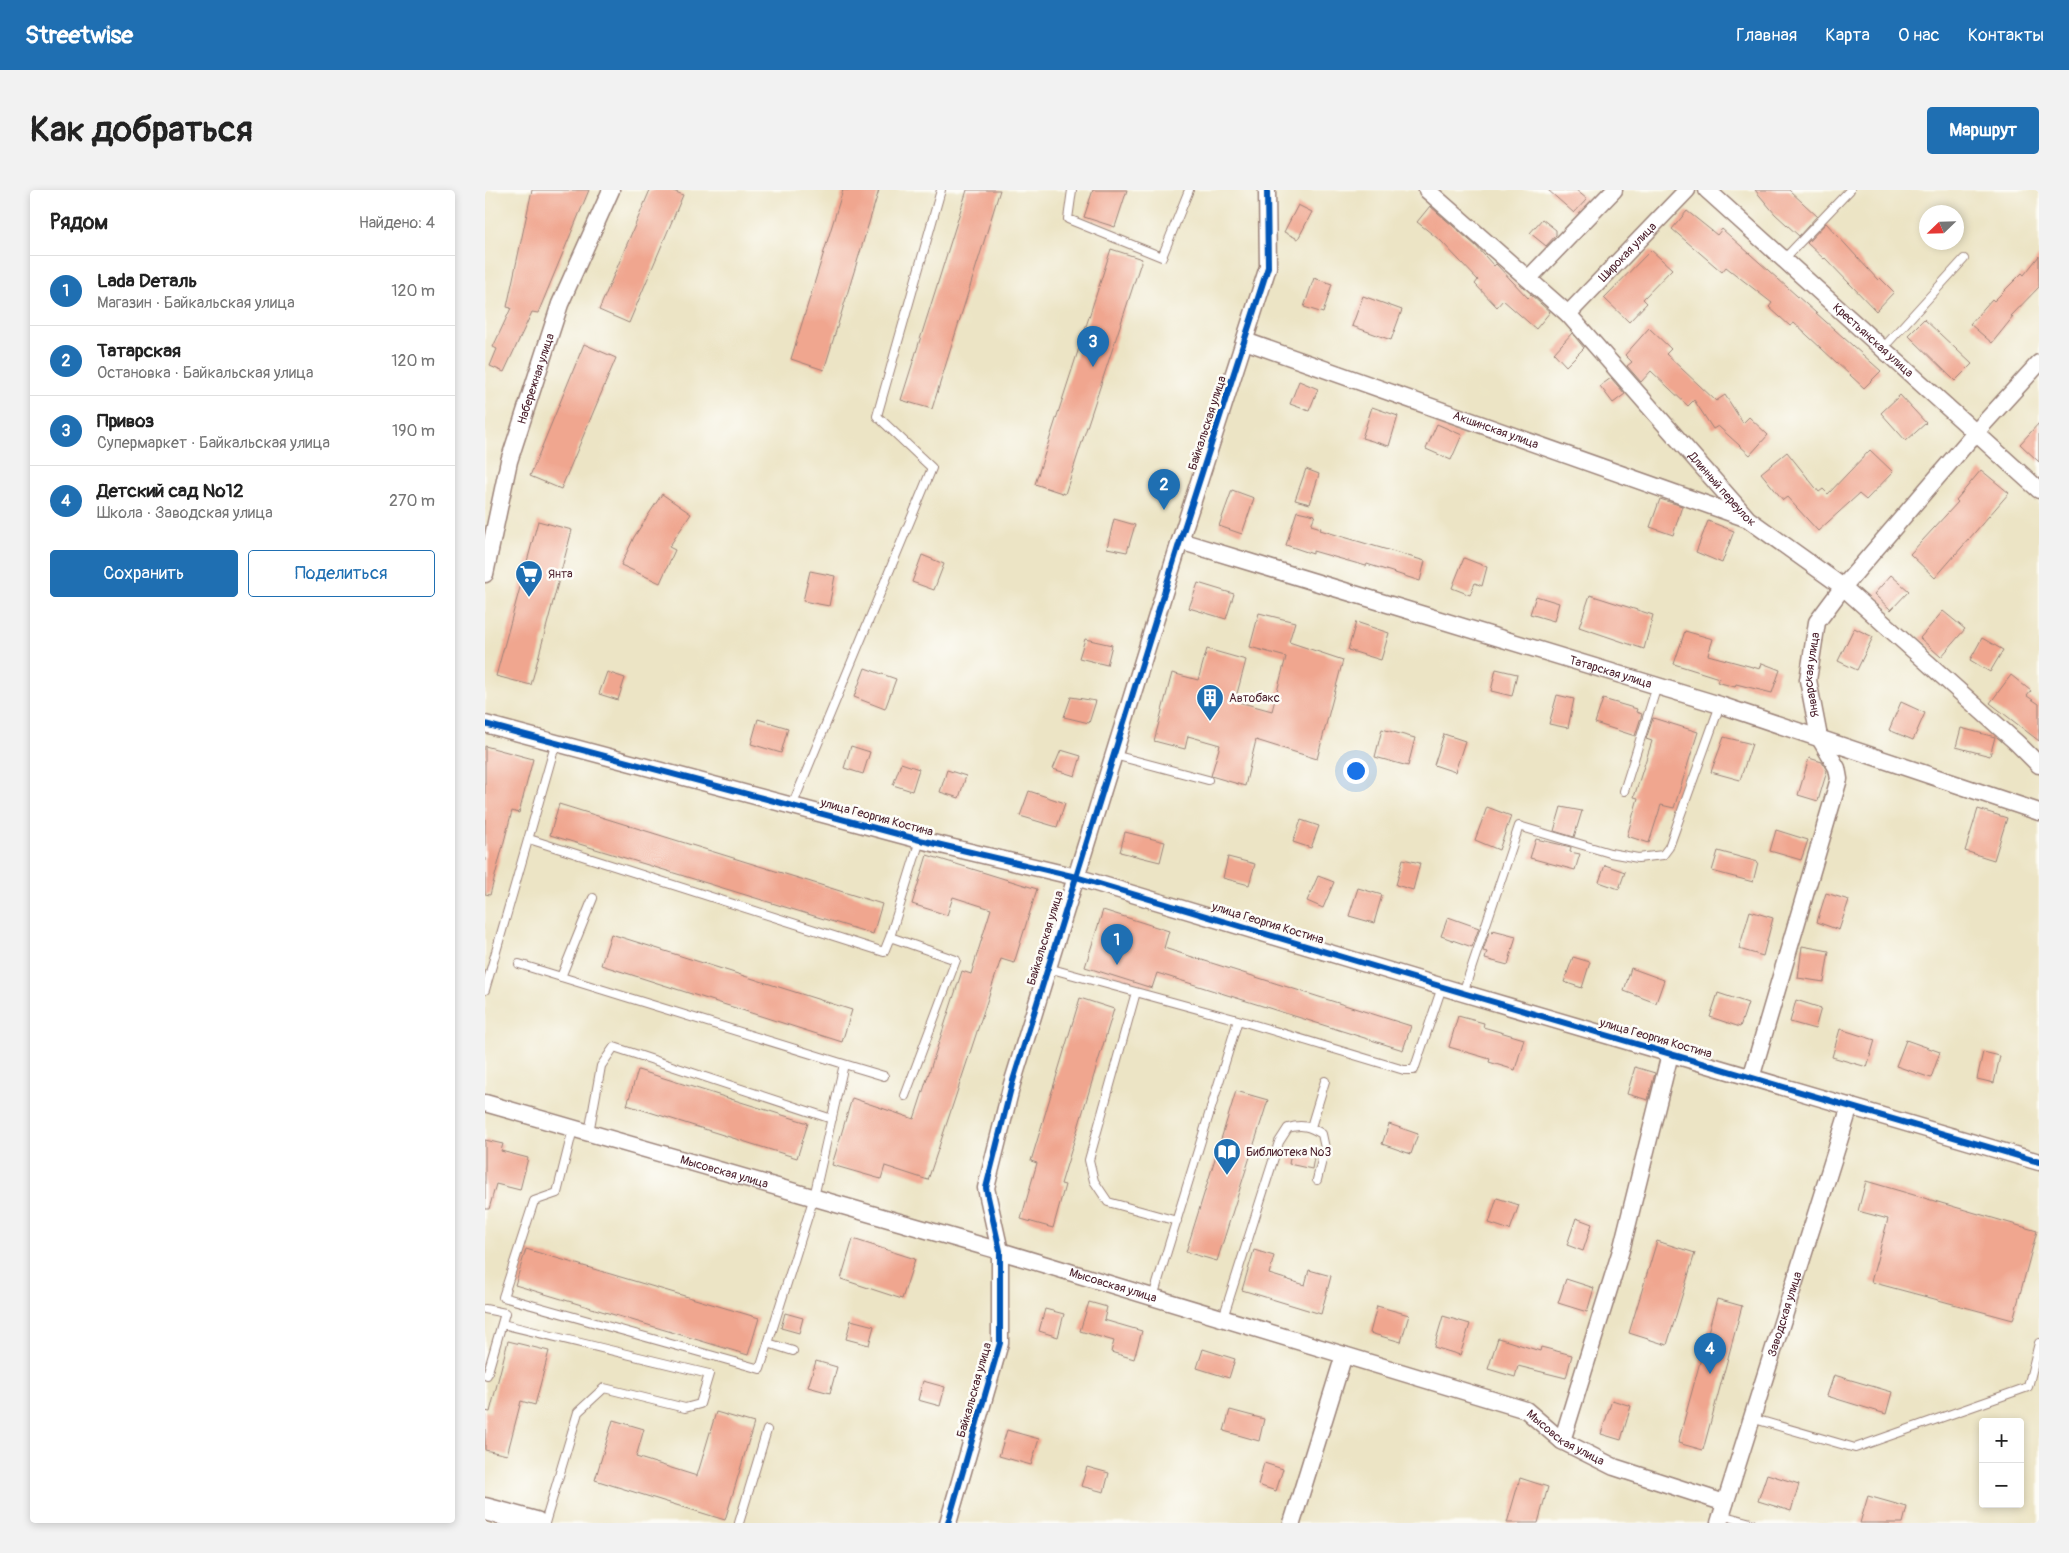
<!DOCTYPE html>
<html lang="ru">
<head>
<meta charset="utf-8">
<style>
	:root { --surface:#fff; --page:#f2f2f2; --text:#222; --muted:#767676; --line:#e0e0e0; --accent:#1f6fb2 }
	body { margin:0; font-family:Pangolin,sans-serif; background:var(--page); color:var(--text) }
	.controls { position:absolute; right:15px; bottom:15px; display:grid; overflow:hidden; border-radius:5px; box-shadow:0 2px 8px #0003 }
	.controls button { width:45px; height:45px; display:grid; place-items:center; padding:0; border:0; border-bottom:1px solid var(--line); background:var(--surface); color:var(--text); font:25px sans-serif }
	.compass { position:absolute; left:1434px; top:15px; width:45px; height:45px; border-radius:50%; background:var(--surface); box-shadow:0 2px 8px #0003; rotate:247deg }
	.you { position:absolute; left:870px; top:580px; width:18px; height:18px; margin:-12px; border:4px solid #fff; border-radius:50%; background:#1a73e8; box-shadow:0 0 0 8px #1a73e833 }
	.badge { display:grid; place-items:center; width:32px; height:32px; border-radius:50%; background:var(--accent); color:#fff; font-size:16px; font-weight:700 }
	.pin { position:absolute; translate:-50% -41px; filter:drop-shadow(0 1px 2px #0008) }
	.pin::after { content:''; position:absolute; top:26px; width:18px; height:15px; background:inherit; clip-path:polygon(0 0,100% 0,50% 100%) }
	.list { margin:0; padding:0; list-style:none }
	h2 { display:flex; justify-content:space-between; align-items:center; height:65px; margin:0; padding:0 20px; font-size:21px }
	h2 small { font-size:16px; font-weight:400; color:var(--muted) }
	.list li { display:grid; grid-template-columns:32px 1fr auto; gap:15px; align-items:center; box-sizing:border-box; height:70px; padding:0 20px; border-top:1px solid var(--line) }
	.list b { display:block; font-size:19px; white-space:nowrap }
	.list p { margin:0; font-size:16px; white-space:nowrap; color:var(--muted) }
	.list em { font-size:16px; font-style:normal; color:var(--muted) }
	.actions { display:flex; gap:10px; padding:15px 20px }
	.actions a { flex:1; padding:11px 0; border:1px solid var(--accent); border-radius:5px; text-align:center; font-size:18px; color:var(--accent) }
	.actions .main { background:var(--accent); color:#fff }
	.map { position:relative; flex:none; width:1554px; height:1333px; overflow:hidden; border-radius:5px }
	header { display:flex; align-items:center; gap:30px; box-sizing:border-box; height:70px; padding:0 25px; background:var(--accent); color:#fff }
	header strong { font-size:24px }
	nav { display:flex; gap:28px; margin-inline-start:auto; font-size:18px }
	.intro { display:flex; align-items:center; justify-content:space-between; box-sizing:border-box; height:120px; padding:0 30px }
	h1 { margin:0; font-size:35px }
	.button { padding:12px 22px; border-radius:5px; background:var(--accent); color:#fff; font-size:18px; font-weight:700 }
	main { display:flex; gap:30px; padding:0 30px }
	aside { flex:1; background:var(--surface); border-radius:5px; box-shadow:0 2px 8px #0003 }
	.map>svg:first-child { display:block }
	.building { fill:#f0a68f }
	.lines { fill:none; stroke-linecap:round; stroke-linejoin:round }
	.lane-casing { stroke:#9b8278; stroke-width:10 }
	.street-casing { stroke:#9b8278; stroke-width:19 }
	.secondary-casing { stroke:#9b8278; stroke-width:25 }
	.lane { stroke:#fff; stroke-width:8 }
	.street { stroke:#fff; stroke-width:16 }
	.secondary { stroke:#fff; stroke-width:22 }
	.cycleway-casing { stroke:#fdfcf7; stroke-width:9 }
	.cycleway { stroke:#0057b8; stroke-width:6 }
	.labels { text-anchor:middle; stroke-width:5; stroke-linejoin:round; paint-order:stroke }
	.street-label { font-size:12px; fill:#4a1f2b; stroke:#fdfcf7 }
	.poi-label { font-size:12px; fill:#4a1f2b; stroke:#fdfcf7; text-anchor:start }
</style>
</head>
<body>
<header>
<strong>Streetwise</strong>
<nav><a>Главная</a><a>Карта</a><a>О нас</a><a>Контакты</a></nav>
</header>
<div class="intro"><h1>Как добраться</h1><a class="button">Маршрут</a></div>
<main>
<aside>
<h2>Рядом<small>Найдено: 4</small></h2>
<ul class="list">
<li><span class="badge">1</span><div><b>Lada Dеталь</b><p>Магазин · Байкальская улица</p></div><em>120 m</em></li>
<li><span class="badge">2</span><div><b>Татарская</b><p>Остановка · Байкальская улица</p></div><em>120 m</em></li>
<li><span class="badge">3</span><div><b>Привоз</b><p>Супермаркет · Байкальская улица</p></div><em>190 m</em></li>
<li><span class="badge">4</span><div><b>Детский сад №12</b><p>Школа · Заводская улица</p></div><em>270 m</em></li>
</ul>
<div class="actions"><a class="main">Сохранить</a><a>Поделиться</a></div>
</aside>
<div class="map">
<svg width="1554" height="1333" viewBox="0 0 1554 1333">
	<rect width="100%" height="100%" fill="#fdfcf7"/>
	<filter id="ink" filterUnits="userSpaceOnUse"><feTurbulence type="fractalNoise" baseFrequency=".02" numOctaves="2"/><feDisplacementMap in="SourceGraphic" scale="10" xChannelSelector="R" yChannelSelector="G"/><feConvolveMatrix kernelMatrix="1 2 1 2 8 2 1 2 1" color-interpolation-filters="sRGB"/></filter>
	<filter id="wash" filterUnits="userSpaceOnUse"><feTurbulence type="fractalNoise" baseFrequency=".0096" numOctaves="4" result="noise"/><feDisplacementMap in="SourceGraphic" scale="20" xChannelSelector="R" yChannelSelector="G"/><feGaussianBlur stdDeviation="1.12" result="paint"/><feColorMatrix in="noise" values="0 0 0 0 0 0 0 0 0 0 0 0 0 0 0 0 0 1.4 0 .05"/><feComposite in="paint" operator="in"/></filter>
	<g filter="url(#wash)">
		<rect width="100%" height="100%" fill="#ece4c5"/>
		<g id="blocks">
			<path class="building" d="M47 0H104L53 123 47 122 19 182 5 176 12 159 8 157 26 118 22 117Z
				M165 0H186L198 5 144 133 114 120Z
				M358 0H394L339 180 306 169Z
				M482 0H515L447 219 416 210Z
				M608 0H642L630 37 599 27Z
				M1063 0H1091L1102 9 1089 23Z
				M1270 0H1304L1332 26 1314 46 1290 24Z
				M813 15 827 22 813 49 799 42Z
				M945 16 991 56 1009 76 1011 74 1043 108 1046 105 1065 122 1051 139 1018 110 1012 117 990 94 993 90 956 51 932 32Z
				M1202 21 1232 45 1237 39 1396 181 1379 198 1309 133 1305 136 1284 117 1287 113 1241 77 1237 82 1187 39Z
				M1057 29 1071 40V45L1061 56 1045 43Z
				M1341 33 1393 90 1395 88 1409 102 1391 121 1340 68 1339 69 1322 53Z
				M626 59 657 69 580 304 550 294Z
				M1166 60 1187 79 1158 109 1162 113 1144 132 1119 108Z
				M1554 66V97L1526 126 1528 127 1507 153 1485 134 1507 109 1509 111 1537 83 1539 85Z
				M829 88 847 94 838 123 819 117Z
				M878 106 917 120 906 150 867 136Z
				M1439 129 1487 174 1470 191 1423 145Z
				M1164 138 1186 159 1181 164 1231 211 1240 205 1258 233 1264 227 1283 245 1265 265 1233 236 1228 239 1209 210 1203 216 1166 181 1156 192 1142 176 1147 172 1140 165Z
				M1087 143 1099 158 1081 176 1069 163Z
				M99 154 131 168 76 299 45 286Z
				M1126 188 1140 204 1128 213 1115 196Z
				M814 191 833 199 824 221 805 214Z
				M1415 205 1441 233 1421 251 1396 223Z
				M887 217 913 226 904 256 877 248Z
				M1554 233V272L1535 254Z
				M952 234 977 245 966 270 941 259Z
				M1385 260 1408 282 1381 310 1374 304 1333 341 1302 307 1298 310 1276 283 1302 262 1334 302 1338 299 1343 304Z
				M821 279 834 284 825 314 810 310Z
				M1496 280 1524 303 1450 388 1425 364 1473 312 1471 310Z
				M747 300 769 308 757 344 734 336Z
				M177 304 206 324 184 357 190 360 175 393 136 375 149 347Z
				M1175 309 1197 316 1188 345 1165 337Z
				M812 321 830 325 826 335 836 338 835 340 940 371 935 391 882 374 881 376 828 361V364L801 355Z
				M629 329 650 335 642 362 622 358Z
				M53 331 87 340 46 495 11 486Z
				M1223 331 1249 341 1237 373 1211 362Z
				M437 365 459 374 449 400 427 392Z
				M979 368 1002 377 997 396 990 393 985 405 967 398Z
				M325 381 350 386 344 416 318 411Z
				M1406 385 1424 401 1406 420 1389 404Z
				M713 393 749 404 741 429 704 418Z
				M1105 405 1168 425 1159 459 1094 437Z
				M1051 406 1074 413 1069 431 1045 424Z
				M1458 421 1480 439 1456 467 1435 448Z
				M774 423 810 432 804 452 858 470 832 569 771 550 760 596 726 586 735 555 703 546 700 559 669 551 687 483 713 490 722 459 761 470 750 511 787 521 801 467 765 457Z
				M871 432 904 443 896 470 863 460Z
				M1369 438 1388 447 1372 480 1353 471Z
				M1200 441 1228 449 1223 465 1275 479 1277 473 1295 480 1287 503 1251 494 1250 497 1232 492 1234 488 1189 474Z
				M1497 448 1518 460 1505 482 1485 470Z
				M600 449 627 455 622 475 594 468Z
				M380 478 411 489 400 519 369 507Z
				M1011 479 1032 484 1027 506 1006 501Z
				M122 482 140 488 133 510 114 504Z
				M1526 485 1546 501 1542 506 1554 514V551L1505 513Z
				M1072 505 1089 509 1083 538 1064 534Z
				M586 507 611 511 604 533 579 527Z
				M1118 509 1152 519 1151 522 1157 524 1150 546 1110 533Z
				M1416 512 1440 523 1428 550 1404 540Z
				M1168 528 1213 542 1189 618 1176 615 1164 653 1142 646 1153 608 1149 607 1167 551 1161 549Z
				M273 529 303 538 296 563 266 554Z
				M1476 538 1510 547 1505 566 1471 557Z
				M897 539 930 548 923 576 890 567Z
				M959 544 980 551 970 582 949 575Z
				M1239 547 1267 554 1255 590 1226 582Z
				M0 556 48 569 34 623 27 621 5 705 0 704Z
				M366 556 385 562 378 584 359 578Z
				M576 560 596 566 590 586 568 579Z
				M1324 568 1337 572 1342 581 1333 611 1313 605Z
				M416 573 434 579 427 601 408 595Z
				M462 580 481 586 474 608 455 602Z
				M544 601 580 613 572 637 535 626Z
				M74 614 397 714 388 744 65 645Z
				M1002 617 1026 626 1014 660 990 650Z
				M1076 617 1097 621 1089 647 1069 641Z
				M1493 619 1522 628 1509 670 1480 661Z
				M816 630 834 636 826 658 808 652Z
				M1291 640 1323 650 1316 670 1285 661Z
				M640 642 680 652 675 672 635 662Z
				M1051 649 1086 657 1085 662 1095 664 1090 680 1045 668Z
				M1233 661 1273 672 1268 692 1227 681Z
				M442 665 552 699 529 773 516 769 443 990 400 976 396 989 347 975 367 908 429 929 477 781 486 784 506 719 468 707 462 725 427 714Z
				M743 667 770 674 764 695 738 688Z
				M918 669 935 673 928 700 911 695Z
				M1120 675 1140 682 1134 699 1114 692Z
				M833 686 849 692 838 718 822 711Z
				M873 698 897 705 889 733 864 726Z
				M1341 703 1364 710 1354 740 1332 732Z
				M618 720 684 741 679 758 926 836 918 860 672 783 667 798 600 777Z
				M1265 721 1288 728 1278 766 1254 759Z
				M963 727 994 738 987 757 956 746Z
				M1008 740 1031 746 1023 775 1000 769 1002 762 998 761 1004 742 1007 743Z
				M126 744 367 820 357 852 116 775Z
				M1317 756 1344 761 1339 792 1313 788Z
				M1088 767 1105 772 1097 798 1079 792Z
				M1146 778 1179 790 1171 813 1139 801Z
				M1233 803 1263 813 1255 837 1225 827Z
				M595 808 629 819 576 994 580 995 568 1038 536 1029 552 973 546 971Z
				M1311 810 1336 818 1330 839 1305 832Z
				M973 826 999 833 998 837 1039 849 1030 880 1004 872 1005 869 964 857Z
				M1355 839 1390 850 1382 877 1347 867Z
				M1421 850 1455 862 1446 888 1411 876Z
				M1498 862 1515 866 1509 893 1492 889Z
				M1150 877 1170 883 1163 910 1142 904Z
				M153 880 323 933 312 968 142 915Z
				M751 901 783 910 732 1071 701 1062Z
				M904 934 933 944 926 964 897 954Z
				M0 950 18 954 16 961 43 968 35 1000 11 994 4 1019H0Z
				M807 957 830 962 827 979 804 974Z
				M1381 991 1552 1041 1528 1130 1386 1092 1403 1029 1373 1021Z
				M1012 1008 1034 1015 1025 1040 1004 1033Z
				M1091 1028 1107 1034 1098 1061 1082 1055Z
				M368 1049 430 1069 417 1109 356 1089Z
				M1172 1051 1210 1063 1182 1155 1144 1143Z
				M41 1059 274 1128 263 1165 30 1095Z
				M769 1060 789 1066 784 1084 820 1095 824 1080 846 1086 836 1124 757 1100Z
				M1081 1089 1109 1098 1102 1122 1073 1113Z
				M1232 1109 1257 1116 1218 1260 1193 1253Z
				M604 1112 622 1117 619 1130 657 1141 649 1169 626 1162 629 1151 595 1141Z
				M892 1116 924 1125 916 1152 885 1143Z
				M560 1119 579 1124 573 1147 554 1141Z
				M300 1123 318 1128 314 1143 296 1138Z
				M958 1126 985 1134 975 1165 949 1157Z
				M366 1130 389 1136 384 1155 361 1149Z
				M1013 1148 1055 1161 1056 1157 1087 1165 1081 1188 1033 1176 1030 1187 1003 1179Z
				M23 1151 64 1161 50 1215 36 1211 22 1265 0 1260V1221L5 1222Z
				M718 1159 750 1169 744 1188 712 1178Z
				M331 1171 352 1177 345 1203 323 1197Z
				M1349 1185 1407 1202 1401 1224 1342 1206Z
				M438 1191 460 1197 455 1216 433 1210Z
				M1127 1210 1146 1216 1136 1250 1116 1244Z
				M745 1220 779 1229 774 1251 739 1241Z
				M231 1222 269 1233 240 1330 110 1290 128 1230 159 1239 151 1267 212 1286Z
				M522 1240 554 1249 546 1275 514 1266Z
				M779 1273 798 1279 791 1301 773 1295Z
				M602 1277 624 1283 619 1302 596 1296Z
				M1282 1284 1314 1294 1306 1321 1273 1311Z
				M1035 1288 1063 1297 1053 1333H1022Z
				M1383 1306 1422 1317 1418 1333H1375Z"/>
		</g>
	</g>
	<g filter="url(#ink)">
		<use href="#blocks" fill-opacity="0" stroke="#9b8278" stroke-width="1"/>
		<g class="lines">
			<defs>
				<path id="lane" d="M587 0 583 29 677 67 704 0
					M1299 69 1365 0
					M1398 158 1479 69
					M629 565 723 590
					M1139 601 1172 496
					M307 616 447 278 392 226 456 0
					M44 649 399 762 405 747
					M34 774 359 874 329 1007 275 1179 18 1107 49 1011 72 1003 88 939
					M563 778 753 830 919 880H929L957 797
					M76 787 108 708
					M0 800 71 552
					M651 802 604 970 609 991 623 1012 692 1031
					M978 803 1034 636 1125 663 1153 668 1178 665 1184 657 1235 515
					M359 874 399 886
					M420 906 471 770 405 747 435 650
					M826 937 840 891
					M104 943 116 876 129 857 347 929
					M668 1107 753 830
					M0 1119 20 1123 2 1185 0 1184
					M738 1128 794 952 803 938C817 934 824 936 837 944L840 958 832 990
					M17 1134 224 1184 215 1214 200 1218 119 1198 93 1222 60 1333
					M283 1153 308 1161
					M1266 1228 1370 1258 1543 1197 1554 1153
					M1236 1325 1266 1333
					M254 1333 282 1240"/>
				<g id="street">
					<path id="s1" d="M942 0 1083 124 1263 329 1358 397 1532 553 1554 575"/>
					<path id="s2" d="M1222 0 1554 300"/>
					<path d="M1044 88 1129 0"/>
					<path id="s3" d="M1083 124 1202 0"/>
					<path id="s4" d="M760 151 1260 328"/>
					<path id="s5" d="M695 351 1235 515 1554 622"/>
					<path id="s6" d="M0 384 24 271 75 114 126 0"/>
					<path d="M0 534 435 650 591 687 978 803 1554 972"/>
					<path id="s7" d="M1266 888 1354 589 1352 578 1334 547 1323 490 1332 432 1358 397 1491 242 1554 173"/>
					<path id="s8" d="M0 913 515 1061 1041 1220 1077 1251 1129 1277 1240 1313"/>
					<path d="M1077 1251 1137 1057 1185 864"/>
					<path d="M463 1333 515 1153V1061L501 998 527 894 695 351 783 77 782 0"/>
					<path d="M807 1333 859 1165"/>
					<path id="s9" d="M1234 1333 1365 916"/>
				</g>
				<path id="secondary" d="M0 1319 51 1333"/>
			</defs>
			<use href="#lane" class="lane-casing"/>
			<use href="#street" class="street-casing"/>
			<use href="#secondary" class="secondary-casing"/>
			<use href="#lane" class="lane"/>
			<use href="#street" class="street"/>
			<use href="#secondary" class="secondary"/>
			<defs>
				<path id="cycleway" d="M0 534 435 650 591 687 978 803 1554 972
					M463 1333 515 1153V1061L501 998 527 894 695 351 783 77 782 0"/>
			</defs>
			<use href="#cycleway" class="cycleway-casing"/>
			<use href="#cycleway" class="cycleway"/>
		</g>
	</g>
	<defs>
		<symbol id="supermarket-pin" viewBox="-11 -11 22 30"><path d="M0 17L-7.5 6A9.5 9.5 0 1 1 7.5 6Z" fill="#1f6fb2" stroke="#fdfcf7"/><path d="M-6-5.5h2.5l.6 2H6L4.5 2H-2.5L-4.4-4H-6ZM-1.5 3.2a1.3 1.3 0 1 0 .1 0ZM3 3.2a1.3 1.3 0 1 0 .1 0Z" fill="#fff"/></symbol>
		<symbol id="building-pin" viewBox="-11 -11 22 30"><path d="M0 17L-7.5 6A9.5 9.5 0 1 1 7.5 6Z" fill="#1f6fb2" stroke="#fdfcf7"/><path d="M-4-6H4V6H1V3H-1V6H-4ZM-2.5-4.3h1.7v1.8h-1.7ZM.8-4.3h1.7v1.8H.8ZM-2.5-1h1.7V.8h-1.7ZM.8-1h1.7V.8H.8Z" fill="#fff"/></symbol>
		<symbol id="library-pin" viewBox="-11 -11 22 30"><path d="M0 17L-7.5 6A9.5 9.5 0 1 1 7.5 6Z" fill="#1f6fb2" stroke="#fdfcf7"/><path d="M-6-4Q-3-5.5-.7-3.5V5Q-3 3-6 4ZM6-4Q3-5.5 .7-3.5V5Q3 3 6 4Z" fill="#fff"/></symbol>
	</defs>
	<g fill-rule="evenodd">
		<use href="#supermarket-pin" x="28" y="368" width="32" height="43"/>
		<use href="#building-pin" x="709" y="492" width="32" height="43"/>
		<use href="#library-pin" x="726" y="946" width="32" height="43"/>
	</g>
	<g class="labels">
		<g class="street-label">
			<text dy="4" stroke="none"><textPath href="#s3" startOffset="86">Широкая улица</textPath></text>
			<text dy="4" stroke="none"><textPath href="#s2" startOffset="224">Крестьянская улица</textPath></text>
			<text dy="4" stroke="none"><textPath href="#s6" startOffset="202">Набережная улица</textPath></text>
			<text transform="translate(722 233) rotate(-72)" y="4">Байкальская улица</text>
			<text dy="4" stroke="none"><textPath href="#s4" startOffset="266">Акшинская улица</textPath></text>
			<text dy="4" stroke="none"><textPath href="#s1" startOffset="421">Длинный переулок</textPath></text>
			<text dy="4" stroke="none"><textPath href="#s5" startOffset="450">Татарская улица</textPath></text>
			<text dy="4" stroke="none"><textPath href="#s7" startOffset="422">Январская улица</textPath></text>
			<text transform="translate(392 627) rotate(15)" y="4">улица Георгия Костина</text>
			<text transform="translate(783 733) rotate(17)" y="4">улица Георгия Костина</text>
			<text transform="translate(560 748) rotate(-73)" y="4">Байкальская улица</text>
			<text transform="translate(1171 848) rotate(16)" y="4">улица Георгия Костина</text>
			<text dy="4" stroke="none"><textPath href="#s8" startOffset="249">Мысовская улица</textPath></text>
			<text dy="4" stroke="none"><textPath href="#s8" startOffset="654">Мысовская улица</textPath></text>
			<text dy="4" stroke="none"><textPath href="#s9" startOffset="219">Заводская улица</textPath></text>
			<text transform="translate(489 1200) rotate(-74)" y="4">Байкальская улица</text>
			<text dy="4" stroke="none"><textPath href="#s8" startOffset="1134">Мысовская улица</textPath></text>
		</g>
		<g class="poi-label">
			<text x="63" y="388">Янта</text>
			<text x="744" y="512">Автобакс</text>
			<text x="761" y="966">Библиотека №3</text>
		</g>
	</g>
</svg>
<div class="controls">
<button>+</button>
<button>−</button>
</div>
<svg class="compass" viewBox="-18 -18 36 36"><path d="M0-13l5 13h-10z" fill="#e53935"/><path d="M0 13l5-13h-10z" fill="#767676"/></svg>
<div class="you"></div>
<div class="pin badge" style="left:632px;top:775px">1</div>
<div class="pin badge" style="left:679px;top:320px">2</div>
<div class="pin badge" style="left:608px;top:177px">3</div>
<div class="pin badge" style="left:1225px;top:1184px">4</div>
</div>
</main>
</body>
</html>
